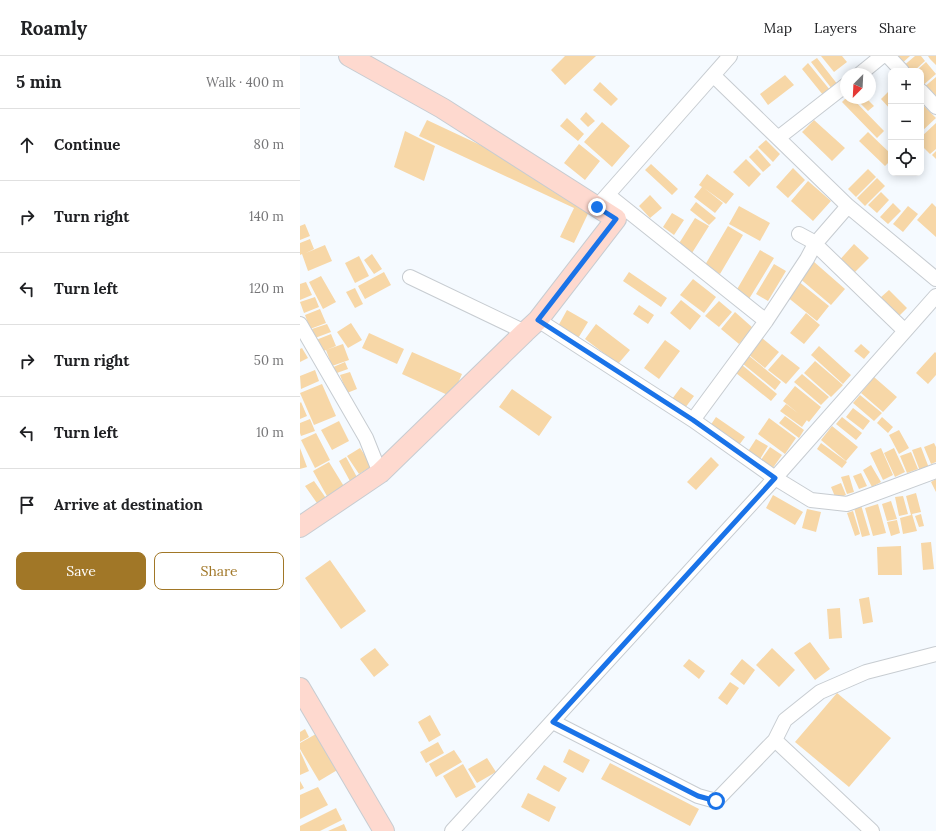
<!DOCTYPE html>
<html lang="en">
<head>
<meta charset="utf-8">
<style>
	:root { --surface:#fff; --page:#f2f2f2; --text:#202124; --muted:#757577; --line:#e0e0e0; --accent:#a17727 }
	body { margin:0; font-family:Lora,serif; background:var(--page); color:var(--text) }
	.controls { position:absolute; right:12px; top:12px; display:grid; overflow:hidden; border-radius:8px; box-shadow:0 2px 10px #0003 }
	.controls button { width:36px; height:36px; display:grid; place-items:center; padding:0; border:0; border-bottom:1px solid var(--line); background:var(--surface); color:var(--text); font:20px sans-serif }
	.compass { position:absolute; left:540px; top:12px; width:36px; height:36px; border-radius:50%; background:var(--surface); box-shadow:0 2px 10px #0003; rotate:204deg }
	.stop { position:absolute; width:12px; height:12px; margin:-9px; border:3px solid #1a73e8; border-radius:50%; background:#fff }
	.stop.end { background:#1a73e8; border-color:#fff; box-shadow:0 1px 4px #0008 }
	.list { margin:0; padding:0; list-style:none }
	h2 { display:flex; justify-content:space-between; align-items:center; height:52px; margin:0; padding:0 16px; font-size:17px }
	h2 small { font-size:13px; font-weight:400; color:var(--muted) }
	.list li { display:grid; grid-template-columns:26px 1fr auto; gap:12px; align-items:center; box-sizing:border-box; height:72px; padding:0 16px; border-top:1px solid var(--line) }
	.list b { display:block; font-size:15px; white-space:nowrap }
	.list em { font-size:13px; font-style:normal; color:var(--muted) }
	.actions { display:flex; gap:8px; padding:12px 16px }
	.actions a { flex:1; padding:9px 0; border:1px solid var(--accent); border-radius:8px; text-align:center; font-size:14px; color:var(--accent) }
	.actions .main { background:var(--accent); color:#fff }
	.icon { flex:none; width:22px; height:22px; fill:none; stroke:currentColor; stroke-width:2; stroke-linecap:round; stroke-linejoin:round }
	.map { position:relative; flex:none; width:636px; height:775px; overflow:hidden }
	header { display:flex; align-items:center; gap:24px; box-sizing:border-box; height:56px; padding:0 20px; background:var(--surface); border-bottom:1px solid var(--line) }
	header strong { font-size:19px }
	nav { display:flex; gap:22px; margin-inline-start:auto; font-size:14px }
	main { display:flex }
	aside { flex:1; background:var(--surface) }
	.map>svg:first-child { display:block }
	.building { fill:#f7d7a7 }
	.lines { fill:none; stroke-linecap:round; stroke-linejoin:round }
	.street-casing { stroke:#c7ccd1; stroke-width:16 }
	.secondary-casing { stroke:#c7ccd1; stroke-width:22 }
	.street { stroke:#fff; stroke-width:14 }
	.secondary { stroke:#fed9cf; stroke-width:20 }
	.route { stroke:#1a73e8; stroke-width:5 }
</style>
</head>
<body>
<header>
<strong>Roamly</strong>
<nav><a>Map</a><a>Layers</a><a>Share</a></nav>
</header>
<main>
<aside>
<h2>5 min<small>Walk · 400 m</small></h2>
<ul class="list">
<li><svg class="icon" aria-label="ahead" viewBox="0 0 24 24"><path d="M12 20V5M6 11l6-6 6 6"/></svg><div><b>Continue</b></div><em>80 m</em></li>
<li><svg class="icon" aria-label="right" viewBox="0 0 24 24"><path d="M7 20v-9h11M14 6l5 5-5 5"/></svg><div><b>Turn right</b></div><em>140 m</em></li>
<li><svg class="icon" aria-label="left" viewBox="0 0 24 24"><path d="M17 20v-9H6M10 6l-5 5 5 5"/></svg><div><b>Turn left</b></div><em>120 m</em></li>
<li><svg class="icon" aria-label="right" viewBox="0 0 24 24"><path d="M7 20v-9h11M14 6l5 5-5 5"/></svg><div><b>Turn right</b></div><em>50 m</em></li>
<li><svg class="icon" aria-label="left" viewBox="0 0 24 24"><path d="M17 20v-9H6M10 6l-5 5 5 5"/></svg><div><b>Turn left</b></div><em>10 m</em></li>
<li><svg class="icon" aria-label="arrive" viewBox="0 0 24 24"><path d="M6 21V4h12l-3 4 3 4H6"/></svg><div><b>Arrive at destination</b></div></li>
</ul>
<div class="actions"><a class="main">Save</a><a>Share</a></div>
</aside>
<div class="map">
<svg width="636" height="775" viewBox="0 0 636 775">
	<rect width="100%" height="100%" fill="#f5faff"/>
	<path class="building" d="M265 0H296L265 29 251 14Z
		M521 0H542L547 6 534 16Z
		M591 0H610L599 10Z
		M615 0H621L625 5 614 15H605L602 11Z
		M628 0H636V9L630 3Z
		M517 2 538 29 532 33 511 6Z
		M626 6 636 18 621 31V15H616Z
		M508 7 530 34 523 39 502 13Z
		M485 19 494 29 468 49 460 38Z
		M636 21V40L633 42 623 32Z
		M300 26 318 43 311 50 293 34Z
		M591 33V54L581 43Z
		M546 42H552L584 75 577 82 542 46Z
		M555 42H566L574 50 568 55Z
		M623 49 636 62 621 76V51Z
		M286 56 295 65 288 71 280 63Z
		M267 62 284 78 278 85 260 70Z
		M127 64 295 143 274 187 260 181 274 152 119 80Z
		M514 64 545 92 532 105 502 76Z
		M302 66 330 90 312 111 284 86Z
		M636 67V93L630 98 621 89V81Z
		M105 75 135 90 124 125 94 111Z
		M568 76 591 98V104L585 110 559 85Z
		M466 84 480 98 473 106 458 91Z
		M279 88 300 105 285 124 264 107Z
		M457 93 471 109 463 116 449 101Z
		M636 95V103L632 99Z
		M446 103 461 118 449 131 433 116Z
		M351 108 378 133 372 139 345 114Z
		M493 112 505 124 488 142 476 131Z
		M568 113 576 121 556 141 548 133Z
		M407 118 434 138 426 148 404 132 423 147 415 157 394 141 402 131 399 129Z
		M577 122 585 130 565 150 557 142Z
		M508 125 531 145 513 165 491 145Z
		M581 136 589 144 577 157 568 149Z
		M350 139 362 152 350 162 339 150Z
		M396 146 416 162 409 169 390 154Z
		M593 147 601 155 588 168 580 161Z
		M632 147 636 151V181L617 164Z
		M439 150 470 167 460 185 429 168Z
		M608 150 618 158 603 176 593 168Z
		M372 157 384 164 374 179 363 171Z
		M395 162 409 170 392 197 378 189Z
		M5 168 10 180 0 184V170Z
		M428 170 443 179 420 218 405 209Z
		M10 183 14 193 6 197 25 189 32 205 8 215 2 198 0 199V187Z
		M554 188 569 202 550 221 536 208Z
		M460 194 474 202 449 243 436 235Z
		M72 198 82 213 74 218 64 204Z
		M59 200 69 220 55 227 45 207Z
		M513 205 545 233 531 249 498 221Z
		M474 208 486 215 468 245 456 238Z
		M84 216 91 229 65 243 58 230Z
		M329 216 367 242 361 251 323 225Z
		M21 220 36 246 23 253 9 226Z
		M393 223 416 241 404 257 380 239Z
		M498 225 529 250 517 265 486 240Z
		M6 226 12 239 0 244V228Z
		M55 232 63 248 55 252 46 236Z
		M589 234 607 252 598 261 580 242Z
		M15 241 19 251 4 257 0 246Z
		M381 244 401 260 390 274 370 257Z
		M419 245 432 256 419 271 405 260Z
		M339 249 354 259 348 268 333 258Z
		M20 253 26 267 10 273 5 259Z
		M267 254 288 266 277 284 257 272Z
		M435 256 453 272 439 288 421 273Z
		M506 257 520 269 504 288 490 277Z
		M51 267 62 284 48 292 37 276Z
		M27 268 31 276 15 282 12 273Z
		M296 268 330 294 318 308 285 283Z
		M69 277 104 293 97 308 62 292Z
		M31 278 36 290 21 296 16 284Z
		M462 282 479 296 465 312 448 298Z
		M365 284 380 295 359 323 344 312Z
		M43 288 49 304 32 310 26 294Z
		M561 288 570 296 564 303 554 295Z
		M519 290 551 319 543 328 511 299Z
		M2 292 8 302 0 306V293Z
		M112 296 162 318 152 341 102 318Z
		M635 296 636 297V319L628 328 616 317Z
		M482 298 500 312 486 328 468 314Z
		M448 299 481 326 475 334 442 307Z
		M515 305 543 329 531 341 504 317Z
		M45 306 48 313 34 318 31 312Z
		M442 309 477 338 471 345 436 317Z
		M15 314 19 325 1 333 0 320Z
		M50 316 57 333 47 337 40 319Z
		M502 318 529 341 521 349 494 326Z
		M574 321 597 341 583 356 561 337Z
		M22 328 36 360 14 369 0 337Z
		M495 330 521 351 509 366 483 345Z
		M381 331 394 340 385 352 372 343Z
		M212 333 252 361 239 380 199 351Z
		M560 339 582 357 574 365 553 347Z
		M1 346 7 360 0 363V347Z
		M486 348 507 364 502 371 480 355Z
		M553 352 570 365 563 374 546 361Z
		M485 360 504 374 499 382 479 367Z
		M416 361 445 381 436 393 408 373Z
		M542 361 562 377 556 384 536 368Z
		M582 361 593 371 588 377 577 367Z
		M469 362 496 382 485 398 458 378Z
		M10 363 15 375 1 380 0 377V367Z
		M39 365 49 385 32 394 21 374Z
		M532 370 558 391 546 405 521 384Z
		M599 374 609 392 599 398 589 379Z
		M16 377 30 404 15 412 1 384Z
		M456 383 468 390 457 408 445 400Z
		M521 387 547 406 542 412 517 393Z
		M634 387 636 391V406L631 408 624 391Z
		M470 391 482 399 470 416 458 408Z
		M621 391 629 412 620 415 612 394Z
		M0 392 7 411 0 413Z
		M60 392 72 410 59 418 47 400Z
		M581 392 593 419 583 424 570 397Z
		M594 392 605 416 595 421 584 397Z
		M611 396 618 413 607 417 600 400Z
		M46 401 58 423 51 427 39 405Z
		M411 401 419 409 396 434 387 426Z
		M29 406 45 432 28 442 13 415Z
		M571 409 581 426 572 431 563 414Z
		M561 417 567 430 559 433 553 420Z
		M549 419 554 436 547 438 541 421Z
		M636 423V436L631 426Z
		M14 425 28 445 19 450 5 430Z
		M541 427 546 439 536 443 531 431Z
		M616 437 621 456 612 458 617 475 603 478 600 462 611 459 606 440Z
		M473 439 503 456 495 469 466 452Z
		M603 440 608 458 599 460 595 441Z
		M591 445 597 463 587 465 582 448Z
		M578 448 586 477 573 480 565 452Z
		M561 449 570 479 562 481 554 452Z
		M507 453 521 456 516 476 502 472Z
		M553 455 560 478 555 480 547 457Z
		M621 458 624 470 619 471 615 460Z
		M597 464 600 477 591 480 587 466Z
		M631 486 634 513 623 514 621 487Z
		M601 490 602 519H578L577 491Z
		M30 504 66 555 41 573 5 522Z
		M569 541 573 566 563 568 559 543Z
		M540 552 542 582 529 583 527 553Z
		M510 586 530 613 515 624 494 597Z
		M75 592 89 609 74 621 60 603Z
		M472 592 495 614 479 631 456 609Z
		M389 603 405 615 399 623 383 610Z
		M442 603 455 614 444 629 430 618Z
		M430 626 439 632 427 649 418 642Z
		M537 637 591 682 549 731 495 686Z
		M130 659 141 679 129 686 118 666Z
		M5 673 9 681 0 686V676Z
		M23 674 44 710 19 725 0 693V687Z
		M138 686 144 697 126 707 120 696Z
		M269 693 290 704 283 717 263 706Z
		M154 694 162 706 136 721 129 708Z
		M0 695 9 715 0 719Z
		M187 702 196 716 177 727 168 713Z
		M310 707 399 753 390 770 301 723Z
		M163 708 176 731 156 742 143 720Z
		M244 709 267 722 259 736 236 723Z
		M0 725 4 732 0 734Z
		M18 731 28 749 0 763V739Z
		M228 737 256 751 249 766 221 751Z
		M36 752 42 764 20 775H0V770Z
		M44 768 47 775H28Z"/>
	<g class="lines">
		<defs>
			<path id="street" d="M588 0 602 15
				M560 18 582 0
				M413 19 548 150 636 223
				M621 35 636 51
				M478 82 546 29
				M308 139 466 265
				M302 145 430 0
				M499 178 512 185 605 275
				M110 221 225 276
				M238 264 393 364 475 422 511 444 547 448 636 415
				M0 268 66 382 80 417
				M393 364 466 265 507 203 515 188 548 150
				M253 666 398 740 416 745 475 684 485 664 520 636 566 616 636 598
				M475 684 572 775
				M152 775 475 422 636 240"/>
			<path id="secondary" d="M0 471 80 417 225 276 238 264 316 163 142 52 49 0
				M0 632 84 775"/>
		</defs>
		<use href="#street" class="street-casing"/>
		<use href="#secondary" class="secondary-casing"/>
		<use href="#street" class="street"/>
		<use href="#secondary" class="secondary"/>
	</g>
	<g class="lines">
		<path class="route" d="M297 151 316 163 238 264 393 364 475 422 253 666 398 740 416 745"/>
	</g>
</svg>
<div class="controls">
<button>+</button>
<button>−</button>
<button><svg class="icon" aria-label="locate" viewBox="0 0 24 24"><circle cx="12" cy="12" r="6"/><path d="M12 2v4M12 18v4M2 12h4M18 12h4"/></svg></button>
</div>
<svg class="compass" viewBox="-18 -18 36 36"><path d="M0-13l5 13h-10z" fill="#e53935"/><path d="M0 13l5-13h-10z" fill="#757577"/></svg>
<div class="stop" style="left:416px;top:745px"></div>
<div class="stop end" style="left:297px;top:151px"></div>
</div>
</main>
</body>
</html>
